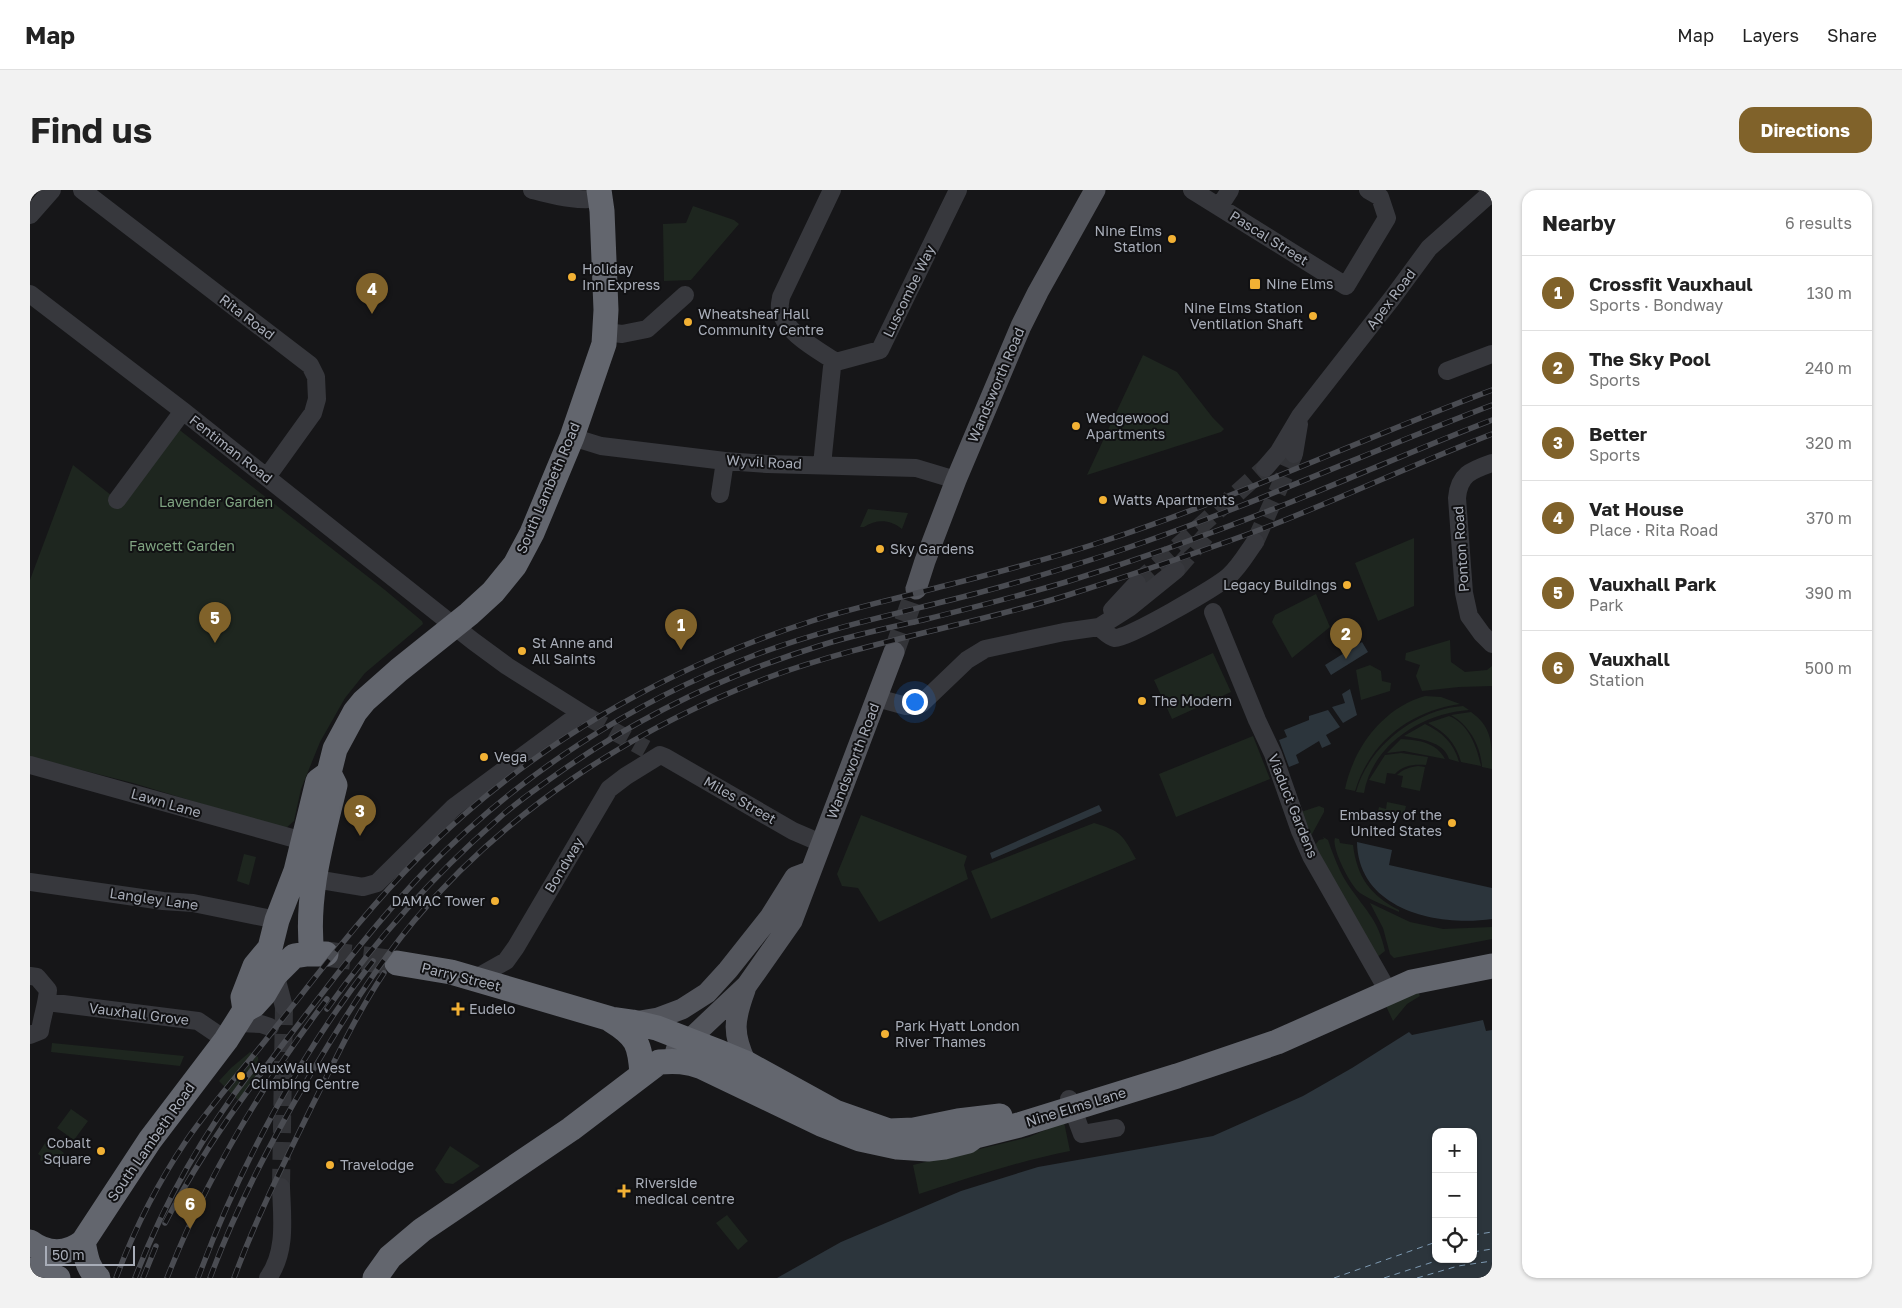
<!DOCTYPE html>
<html lang="en">
<head>
<meta charset="utf-8">
<style>
	:root { --surface:#fff; --page:#f2f2f2; --text:#222; --muted:#767676; --line:#e0e0e0; --accent:#80622a }
	body { margin:0; font-family:"Golos Text",sans-serif; background:var(--page); color:var(--text) }
	.controls { position:absolute; right:15px; bottom:15px; display:grid; overflow:hidden; border-radius:10px; box-shadow:0 1px 4px #0004 }
	.controls button { width:45px; height:45px; display:grid; place-items:center; padding:0; border:0; border-bottom:1px solid var(--line); background:var(--surface); color:var(--text); font:25px sans-serif }
	.scale { position:absolute; left:15px; bottom:12px; width:90px; box-sizing:border-box; padding-left:5px; border:2px solid #a8adb8; border-top:0; font-size:14px; line-height:18px; white-space:nowrap; color:#a8adb8; -webkit-text-stroke:4px #111113; paint-order:stroke }
	.you { position:absolute; left:884px; top:511px; width:18px; height:18px; margin:-12px; border:4px solid #fff; border-radius:50%; background:#1a73e8; box-shadow:0 0 0 8px #1a73e833 }
	.badge { display:grid; place-items:center; width:32px; height:32px; border-radius:50%; background:var(--accent); color:#fff; font-size:16px; font-weight:700 }
	.pin { position:absolute; translate:-50% -41px; filter:drop-shadow(0 1px 2px #0008) }
	.pin::after { content:''; position:absolute; top:26px; width:18px; height:15px; background:inherit; clip-path:polygon(0 0,100% 0,50% 100%) }
	.list { margin:0; padding:0; list-style:none }
	h2 { display:flex; justify-content:space-between; align-items:center; height:65px; margin:0; padding:0 20px; font-size:21px }
	h2 small { font-size:16px; font-weight:400; color:var(--muted) }
	.list li { display:grid; grid-template-columns:32px 1fr auto; gap:15px; align-items:center; box-sizing:border-box; height:75px; padding:0 20px; border-top:1px solid var(--line) }
	.list b { display:block; font-size:19px; white-space:nowrap }
	.list p { margin:0; font-size:16px; white-space:nowrap; color:var(--muted) }
	.list em { font-size:16px; font-style:normal; color:var(--muted) }
	.icon { flex:none; width:28px; height:28px; fill:none; stroke:currentColor; stroke-width:2; stroke-linecap:round; stroke-linejoin:round }
	.map { position:relative; flex:none; width:1462px; height:1088px; overflow:hidden; border-radius:15px }
	header { display:flex; align-items:center; gap:30px; box-sizing:border-box; height:70px; padding:0 25px; background:var(--surface); border-bottom:1px solid var(--line) }
	header strong { font-size:24px }
	nav { display:flex; gap:28px; margin-inline-start:auto; font-size:18px }
	.intro { display:flex; align-items:center; justify-content:space-between; box-sizing:border-box; height:120px; padding:0 30px }
	h1 { margin:0; font-size:35px }
	.button { padding:12px 22px; border-radius:15px; background:var(--accent); color:#fff; font-size:18px; font-weight:700 }
	main { display:flex; gap:30px; padding:0 30px }
	aside { flex:1; background:var(--surface); border-radius:15px; box-shadow:0 1px 4px #0004 }
	.map>svg:first-child { display:block }
	.green { fill:#1e261f }
	.water { fill:#2c353c; fill-rule:evenodd }
	.lines { fill:none; stroke-linecap:round; stroke-linejoin:round }
	.ferry { stroke:#7f9bb3; stroke-width:1; stroke-dasharray:6 5; stroke-linecap:butt }
	.minor-tunnel { stroke:#333438; stroke-width:18; stroke-dasharray:18 9; stroke-linecap:butt }
	.major-tunnel { stroke:#333438; stroke-width:21; stroke-dasharray:21 11; stroke-linecap:butt }
	.highway-tunnel { stroke:#333438; stroke-width:25; stroke-dasharray:25 12; stroke-linecap:butt }
	.minor { stroke:#37383d; stroke-width:18 }
	.major { stroke:#53555c; stroke-width:21 }
	.highway { stroke:#63666e; stroke-width:25 }
	.rail-casing { stroke:#4a4c52; stroke-width:5.5 }
	.rail { stroke:#111113; stroke-width:4; stroke-dasharray:11; stroke-linecap:butt }
	.poi-dot { fill:#f2b134; stroke:#111113; stroke-width:2 }
	.labels { text-anchor:middle; stroke-width:4; stroke-linejoin:round; paint-order:stroke }
	.poi-label { font-size:14px; fill:#a8adb8; stroke:#111113; text-anchor:start }
	.street-label { font-size:14px; fill:#a8adb8; stroke:#111113 }
	.park-label { font-size:14px; fill:#7fa381; stroke:#111113 }
</style>
</head>
<body>
<header>
<strong>Map</strong>
<nav><a>Map</a><a>Layers</a><a>Share</a></nav>
</header>
<div class="intro"><h1>Find us</h1><a class="button">Directions</a></div>
<main>
<div class="map">
<svg width="1462" height="1088" viewBox="0 0 1462 1088">
	<rect width="100%" height="100%" fill="#161618"/>
	<path class="green" d="M663 16 704 30 709 34 661 90 634 91 633 34 656 33Z
		M1113 165 1147 182 1183 228 1194 239 1191 242 1057 285Z
		M147 238 355 400 392 431 393 434 335 483 315 508 290 552 271 599 264 631 255 639 103 593 0 567V390L43 275 91 313Z
		M838 319 878 323 872 339C860 329 846 329 834 337H830Z
		M1384 348V416L1348 431 1325 373Z
		M1286 404 1300 437 1262 468 1242 432 1245 425Z
		M1420 450 1421 472 1435 482 1457 480 1462 476V496L1429 497 1392 501 1386 486 1390 475 1375 470 1376 463Z
		M1183 463 1201 502 1142 529 1124 490Z
		M1340 475 1351 481 1352 491 1361 493 1360 501 1331 510 1326 480Z
		M1395 506 1411 507 1430 514C1380 521 1340 552 1325 601L1315 599C1324 557 1353 518 1395 506Z
		M1433 516 1439 520C1392 523 1342 555 1334 603L1326 602C1338 556 1387 519 1433 516Z
		M1441 522C1462 537 1462 553 1462 579L1452 577C1451 556 1439 535 1421 525Z
		M1419 526C1439 534 1447 557 1451 576L1431 572C1426 553 1415 542 1398 533Z
		M1395 534C1412 542 1424 553 1429 572L1419 569C1414 551 1389 549 1374 546Z
		M1223 546 1240 589 1146 627 1129 584Z
		M1371 549C1388 550 1406 552 1415 569L1374 561 1357 563Z
		M1371 563 1398 567 1396 575C1384 574 1373 575 1365 584L1357 583 1355 594 1339 590 1355 565Z
		M1388 576 1395 577 1390 601 1371 597 1373 586 1367 585C1373 579 1380 577 1388 576Z
		M1357 612 1376 616 1374 624 1361 622 1359 632 1346 630 1349 617 1356 619Z
		M1289 616 1294 618V622L1282 644 1279 645 1271 622Z
		M831 625 937 666 934 675 938 689 849 732 828 698 812 696 807 684Z
		M1064 633C1091 641 1093 645 1106 669L961 729 941 681Z
		M1293 647 1298 650C1303 664 1309 681 1317 693 1334 719 1348 728 1355 761L1346 768 1286 661 1285 655 1289 650 1294 649Z
		M1305 648 1309 649 1310 653 1323 655C1327 687 1340 705 1369 720V722C1357 716 1342 711 1330 703 1321 697 1301 658 1305 648Z
		M214 664 226 667 219 695 207 691Z
		M1340 713 1380 732 1413 739 1462 737V749L1364 768 1360 764 1353 738Z
		M1388 802 1390 806 1377 814 1363 831 1356 816Z
		M22 853 154 866 150 876 21 862Z
		M220 862 228 867 230 892 227 893 211 913 189 891 201 878Z
		M41 919 58 931 44 950 27 938Z
		M1034 932 1040 961C989 971 938 988 889 1004L883 975 999 947Z
		M17 950 34 963 25 975 19 976 10 970 11 966 8 964Z
		M420 956 450 976 423 994 415 993 405 980Z
		M697 1025 718 1051 708 1060 686 1033Z"/>
	<path class="water" d="M1332 452 1338 462 1301 485 1295 475Z
		M1320 499 1327 525 1313 533 1302 517 1315 513 1312 504Z
		M1298 520 1310 537 1296 545 1301 554 1292 558 1289 551 1266 565 1269 573 1259 577 1249 550 1257 547 1254 540 1279 530V526Z
		M1069 615 1072 621 962 669 960 663Z
		M1327 652 1362 660 1359 675 1462 698V729C1408 737 1328 720 1327 652Z
		M1453 830 1456 841 1462 840V1088H747L811 1052 931 1001 1008 977 1183 946 1273 906 1322 878 1379 842 1382 845ZM1406 942H1443V1069H1406Z"/>
	<g class="lines">
		<path class="ferry" d="M1443 1045 1462 1042
			M1443 1062 1462 1059
			M1304 1088 1406 1052
			M1354 1088 1412 1069
			M1387 1088 1428 1076 1462 1071"/>
		<path class="minor-tunnel" d="M1225 352 1264 264
			M1146 380 1179 342
			M1107 393 1235 278
			M558 527 616 559
			M251 997 254 817"/>
		<path class="major-tunnel" d="M864 462 886 399"/>
		<path class="highway-tunnel" d="M296 764 367 773"/>
		<path class="minor" d="M52 0 280 175 286 187 287 209 283 223 237 287
			M502 0C524 5 547 12 570 8
			M802 0 751 107C751 110 749 115 750 118 753 142 788 160 806 172L850 160 928 0
			M1162 0 1316 96 1357 28 1350 7 1338 0
			M1189 17 1200 0
			M0 25 22 0
			M0 104 153 221 443 451 477 476 558 527
			M576 142 592 144 617 139 655 105
			M1417 181 1462 164
			M542 247 571 256 695 271 737 274 886 278 926 290
			M1264 264 1269 234
			M1462 273C1442 280 1429 284 1427 308L1434 403 1439 426 1452 444 1462 454
			M792 275 802 177 806 172
			M1235 278 1248 263 1270 226 1363 107 1399 58 1462 2
			M690 304 695 271
			M87 310 153 221
			M1082 420 1107 393
			M1183 422 1227 530 1243 564 1270 641 1281 666 1358 801
			M1069 437C1074 441 1079 447 1085 448 1096 450 1188 396 1199 386 1210 376 1217 363 1225 352
			M847 508 876 516 891 514 937 470 955 459 1034 442 1069 437 1099 418 1146 380
			M0 575 273 651
			M285 689 333 697 347 693 424 617 551 523
			M0 692 133 711 163 713 247 730
			M244 779 254 817
			M0 786 7 787 18 800C17 814 12 827 10 841L0 845
			M444 789 476 771 486 757 579 599 596 586 630 565 635 567 763 641 791 653
			M17 812 168 831 196 850
			M207 833 231 834 240 837
			M1039 909 1052 944 1086 938
			M238 1088C257 1061 252 1028 251 997"/>
		<path class="major" d="M886 399 895 371 926 290 991 136 1008 102 1065 0
			M715 800C704 830 702 843 716 873
			M604 832 628 828 652 819 677 803 698 780 740 727 765 687 781 681
			M646 860 659 850 717 795 762 731 864 462"/>
		<path class="highway" d="M282 764C275 707 292 650 305 595L299 583
			M367 773 421 782 581 829 602 832 627 838 689 862 716 873 805 922 859 941 884 940 928 931 970 926
			M215 820 213 807 225 776 240 758 247 730 266 681 288 591 299 583 305 559 325 522 334 511 369 480 439 424 463 402 485 375 502 343 542 247 574 154 576 120 572 21 569 0
			M581 830C607 846 610 854 612 884
			M0 1052C17 1065 37 1065 53 1052L120 950 196 850 215 820 224 815 234 804 245 785 264 766 277 764H296
			M53 1052C56 1066 57 1078 68 1088
			M0 1080 28 1088
			M345 1088 360 1067 392 1040 541 939 629 872C645 871 657 871 672 877L791 934 830 949 867 957 898 959 914 957 938 951 945 946 989 935 1147 886 1247 852 1382 792 1462 776"/>
		<defs>
			<path id="rail" d="M297 819C346 750 403 686 467 630 483 615 502 602 520 589 602 530 692 486 789 456 823 445 858 438 893 430 941 418 989 406 1036 392 1117 367 1197 338 1276 306 1338 281 1399 254 1462 230
				M135 1033C173 959 220 896 271 831 310 780 350 728 395 681 487 586 601 512 725 465 796 438 871 423 944 404 988 393 1032 379 1076 365 1207 322 1333 264 1462 215
				M86 1088C104 1040 127 994 156 951 183 912 217 875 246 837 292 779 337 719 389 667 498 557 635 478 782 431 823 418 865 409 906 398 961 384 1017 370 1071 352 1204 309 1331 249 1462 200
				M105 1088C134 1012 173 944 222 880
				M113 1088 126 1056
				M137 1088C176 988 232 895 297 809
				M168 1088C209 977 270 864 343 771
				M180 1088C206 1017 242 950 280 885 312 832 345 778 384 731 475 622 602 539 734 489 833 452 938 436 1038 405 1107 383 1177 360 1245 334 1318 305 1389 272 1462 244
				M204 1088C226 1028 255 971 283 914 305 870 326 825 354 783"/>
		</defs>
		<use href="#rail" class="rail-casing"/>
		<use href="#rail" class="rail"/>
	</g>
	<g class="poi-dot">
		<circle cx="1142" cy="49" r="5"/>
		<circle cx="542" cy="87" r="5"/>
		<rect x="1219" y="88" width="12" height="12" rx="2.5"/>
		<circle cx="1283" cy="126" r="5"/>
		<circle cx="658" cy="132" r="5"/>
		<circle cx="1046" cy="236" r="5"/>
		<circle cx="1073" cy="310" r="5"/>
		<circle cx="850" cy="359" r="5"/>
		<circle cx="1317" cy="395" r="5"/>
		<circle cx="492" cy="461" r="5"/>
		<circle cx="1112" cy="511" r="5"/>
		<circle cx="454" cy="567" r="5"/>
		<circle cx="1422" cy="633" r="5"/>
		<circle cx="465" cy="711" r="5"/>
		<path d="M425.5 811.5h5v5h5v5h-5v5h-5v-5h-5v-5h5z"/>
		<circle cx="855" cy="844" r="5"/>
		<circle cx="211" cy="886" r="5"/>
		<circle cx="71" cy="961" r="5"/>
		<circle cx="300" cy="975" r="5"/>
		<path d="M591.5 993.5h5v5h5v5h-5v5h-5v-5h-5v-5h5z"/>
	</g>
	<g class="labels">
		<g class="poi-label">
			<text x="1132" y="46" text-anchor="end">Nine Elms<tspan x="1132" dy="16">Station</tspan></text>
			<text x="552" y="84">Holiday<tspan x="552" dy="16">Inn Express</tspan></text>
			<text x="1236" y="99">Nine Elms</text>
			<text x="1273" y="123" text-anchor="end">Nine Elms Station<tspan x="1273" dy="16">Ventilation Shaft</tspan></text>
			<text x="668" y="129">Wheatsheaf Hall<tspan x="668" dy="16">Community Centre</tspan></text>
			<text x="1056" y="233">Wedgewood<tspan x="1056" dy="16">Apartments</tspan></text>
			<text x="1083" y="315">Watts Apartments</text>
			<text x="860" y="364">Sky Gardens</text>
			<text x="1307" y="400" text-anchor="end">Legacy Buildings</text>
			<text x="502" y="458">St Anne and<tspan x="502" dy="16">All Saints</tspan></text>
			<text x="1122" y="516">The Modern</text>
			<text x="464" y="572">Vega</text>
			<text x="1412" y="630" text-anchor="end">Embassy of the<tspan x="1412" dy="16">United States</tspan></text>
			<text x="455" y="716" text-anchor="end">DAMAC Tower</text>
			<text x="439" y="824">Eudelo</text>
			<text x="865" y="841">Park Hyatt London<tspan x="865" dy="16">River Thames</tspan></text>
			<text x="221" y="883">VauxWall West<tspan x="221" dy="16">Climbing Centre</tspan></text>
			<text x="61" y="958" text-anchor="end">Cobalt<tspan x="61" dy="16">Square</tspan></text>
			<text x="310" y="980">Travelodge</text>
			<text x="605" y="998">Riverside<tspan x="605" dy="16">medical centre</tspan></text>
		</g>
		<g class="street-label">
			<text transform="translate(1239 48) rotate(32)" y="5">Pascal Street</text>
			<text transform="translate(879 101) rotate(-64)" y="5">Luscombe Way</text>
			<text transform="translate(1361 109) rotate(-53)" y="5">Apex Road</text>
			<text transform="translate(217 127) rotate(37)" y="5">Rita Road</text>
			<text transform="translate(966 195) rotate(-67)" y="5">Wandsworth Road</text>
			<text transform="translate(201 259) rotate(38)" y="5">Fentiman Road</text>
			<text transform="translate(734 272) rotate(3)" y="5">Wyvil Road</text>
			<text transform="translate(518 298) rotate(-67)" y="5">South Lambeth Road</text>
			<text transform="translate(1431 359) rotate(-94)" y="5">Ponton Road</text>
			<text transform="translate(823 571) rotate(-69)" y="5">Wandsworth Road</text>
			<text transform="translate(710 610) rotate(30)" y="5">Miles Street</text>
			<text transform="translate(136 613) rotate(16)" y="5">Lawn Lane</text>
			<text transform="translate(1263 616) rotate(68)" y="5">Viaduct Gardens</text>
			<text transform="translate(534 675) rotate(-59)" y="5">Bondway</text>
			<text transform="translate(124 709) rotate(8)" y="5">Langley Lane</text>
			<text transform="translate(431 787) rotate(14)" y="5">Parry Street</text>
			<text transform="translate(109 824) rotate(7)" y="5">Vauxhall Grove</text>
			<text transform="translate(1046 917) rotate(-17)" y="5">Nine Elms Lane</text>
			<text transform="translate(121 952) rotate(-55)" y="5">South Lambeth Road</text>
		</g>
		<g class="park-label">
			<text x="186" y="317">Lavender Garden</text>
			<text x="152" y="361">Fawcett Garden</text>
		</g>
	</g>
</svg>
<div class="controls">
<button>+</button>
<button>−</button>
<button><svg class="icon" aria-label="locate" viewBox="0 0 24 24"><circle cx="12" cy="12" r="6"/><path d="M12 2v4M12 18v4M2 12h4M18 12h4"/></svg></button>
</div>
<div class="scale">50 m</div>
<div class="you"></div>
<div class="pin badge" style="left:651px;top:460px">1</div>
<div class="pin badge" style="left:1316px;top:469px">2</div>
<div class="pin badge" style="left:330px;top:646px">3</div>
<div class="pin badge" style="left:342px;top:124px">4</div>
<div class="pin badge" style="left:185px;top:453px">5</div>
<div class="pin badge" style="left:160px;top:1039px">6</div>
</div>
<aside>
<h2>Nearby<small>6 results</small></h2>
<ul class="list">
<li><span class="badge">1</span><div><b>Crossfit Vauxhaul</b><p>Sports · Bondway</p></div><em>130 m</em></li>
<li><span class="badge">2</span><div><b>The Sky Pool</b><p>Sports</p></div><em>240 m</em></li>
<li><span class="badge">3</span><div><b>Better</b><p>Sports</p></div><em>320 m</em></li>
<li><span class="badge">4</span><div><b>Vat House</b><p>Place · Rita Road</p></div><em>370 m</em></li>
<li><span class="badge">5</span><div><b>Vauxhall Park</b><p>Park</p></div><em>390 m</em></li>
<li><span class="badge">6</span><div><b>Vauxhall</b><p>Station</p></div><em>500 m</em></li>
</ul>
</aside>
</main>
</body>
</html>
